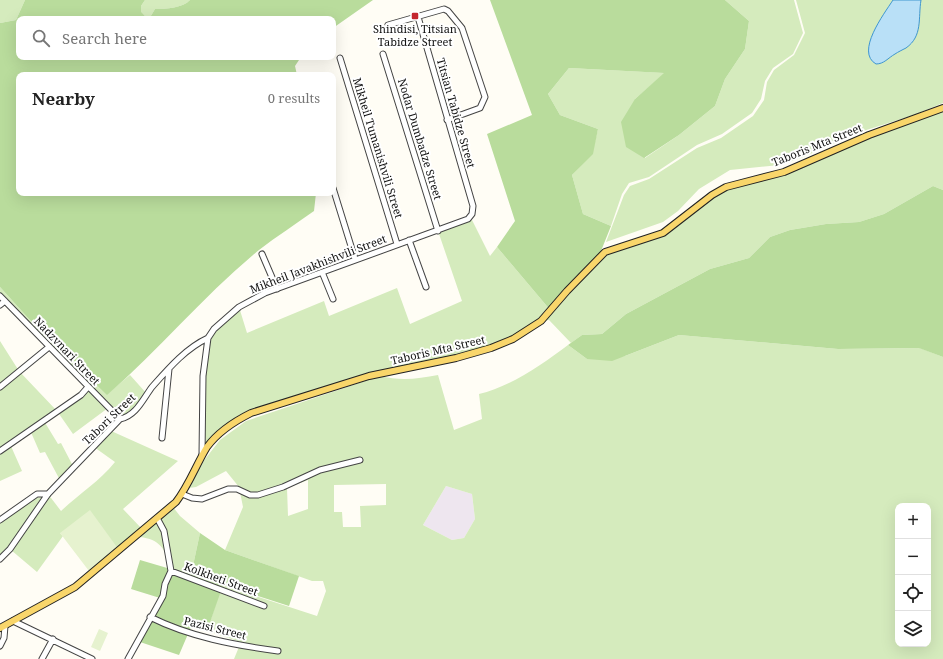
<!DOCTYPE html>
<html lang="en">
<head>
<meta charset="utf-8">
<style>
	:root { --surface:#fff; --page:#f6f6f6; --text:#222; --muted:#767676; --line:#e0e0e0 }
	body { margin:0; font-family:"Noto Serif",serif; background:var(--page); color:var(--text) }
	.controls { position:absolute; right:12px; bottom:12px; display:grid; overflow:hidden; border-radius:8px; box-shadow:0 4px 16px #0002 }
	.controls button { width:36px; height:36px; display:grid; place-items:center; padding:0; border:0; border-bottom:1px solid var(--line); background:var(--surface); color:var(--text); font:20px sans-serif }
	.list { margin:0; padding:0; list-style:none }
	h2 { display:flex; justify-content:space-between; align-items:center; height:52px; margin:0; padding:0 16px; font-size:17px }
	h2 small { font-size:13px; font-weight:400; color:var(--muted) }
	.icon { flex:none; width:22px; height:22px; fill:none; stroke:currentColor; stroke-width:2; stroke-linecap:round; stroke-linejoin:round }
	.map { position:relative; flex:none; width:943px; height:659px; overflow:hidden }
	.search { position:absolute; background:var(--surface); box-shadow:0 4px 16px #0002; left:16px; top:16px; width:320px; height:44px; display:flex; align-items:center; gap:10px; box-sizing:border-box; padding:0 14px; border-radius:8px; color:var(--muted); font-size:15px }
	.panel { position:absolute; background:var(--surface); box-shadow:0 4px 16px #0002; left:16px; top:72px; width:320px; height:124px; border-radius:8px }
	.map>svg:first-child { display:block }
	.industrial { fill:#eee6ef }
	.green { fill:#d5ebbd; fill-rule:evenodd }
	.forest { fill:#b9dc9c }
	.pitch { fill:#e6f2cf }
	.water { fill:#b9e0f7; stroke:#3f96cf }
	.lines { fill:none; stroke-linecap:round; stroke-linejoin:round }
	.minor-casing { stroke:#444; stroke-width:7 }
	.major-casing { stroke:#222; stroke-width:8 }
	.minor { stroke:#fff; stroke-width:5 }
	.major { stroke:#f9d66b; stroke-width:6 }
	.poi-dot { fill:#c4262e; stroke:#fff; stroke-width:1.5 }
	.labels { text-anchor:middle; stroke-width:4; stroke-linejoin:round; paint-order:stroke }
	.poi-label { font-size:11px; fill:#111; stroke:#fff }
	.street-label { font-size:11px; fill:#111; stroke:#fff }
</style>
</head>
<body>
<div class="map">
<svg width="943" height="659" viewBox="0 0 943 659">
	<rect width="100%" height="100%" fill="#fffdf5"/>
	<path class="industrial" d="M446 486 472 494 475 519 464 538 452 540 423 525Z"/>
	<path class="green" d="M0 0H25L16 20 0 23Z
		M145 0H190C183 8 166 9 155 9L149 19 141 13V6Z
		M725 0H794L803 33 793 54 773 68 765 81 761 99 752 113 722 134 697 145 649 177 629 183 622 194 611 226 583 214 572 175 592 154 598 129 560 115 548 94 569 68 665 73 635 99 645 158 679 135 715 106 725 79 745 49 749 21Z
		M796 0H943V103L914 115 860 132 801 158 780 165 730 170 699 189 678 211 663 222 606 242 624 195 630 186 649 179 697 148 721 138 753 116 764 100 767 82 774 70 794 55 805 33Z
		M943 107V190L933 186 884 214 859 222 826 224 790 230 770 237 749 258 710 269 626 314 602 334 582 335 571 343 549 320 542 321 491 348 394 370 266 408 229 426 202 456 203 376 208 338 239 307 247 333 324 301 329 316 397 288 410 324 462 301 438 231 468 219 472 220 490 256 497 247 551 311 599 256 661 234 726 185 784 171Z
		M0 287 29 319 107 394 130 375 147 394 133 413 120 419 108 408 73 434 57 411 44 421 58 444 61 443 74 468 61 482 45 452 40 453 30 430 10 444 22 471 0 481V341L19 371 57 411 88 387 0 296Z
		M679 335 838 349 920 348 943 357V659H234L241 642 207 631 222 585 317 616 326 591 323 581H312L225 550 243 507 239 487 226 471 196 487 189 488 202 463 220 440 246 421 380 376C400 381 418 379 438 375L454 430 482 419 479 394C510 387 543 364 568 345L587 359 625 356ZM308 480V509L288 516 287 488ZM386 484V505L360 506 361 527H343L342 512H334V485ZM446 486 472 494 475 519 464 538 452 540 423 525ZM898 506H928V644H898Z
		M109 430 178 461 123 509 143 530 119 550 60 533 63 536 37 572 11 550 48 494 61 511C80 493 99 482 115 462L94 447Z
		M44 497 12 544 0 555V522L34 498Z
		M173 507 180 516 200 533 191 575 169 569C167 549 159 539 140 537Z"/>
	<path class="forest" d="M25 0H145L141 6V12L148 19H19V57H301L295 66 297 75H19V193H316L314 211C296 224 277 236 259 250 205 294 160 349 107 395L29 319 0 287V23L16 20Z
		M190 0H373L333 28V19H149L155 9C166 9 183 8 190 0Z
		M490 0H725L749 21 745 49 725 79 715 106 679 135 644 158 626 147 621 122 635 99 664 73 569 68 548 94 560 115 598 129 593 154 572 175 583 214 611 226 599 256 551 311 497 247 515 221 487 134 532 115Z
		M933 186 943 190V357L919 348 838 349 679 335 612 361 587 359 568 345 582 335 602 334 626 314 710 269 749 258 770 237 790 230 826 224 859 222 884 214Z
		M200 533 225 550 299 576 289 606 223 585 207 631 191 627 179 655 140 642 160 598 131 589 140 560 191 575Z"/>
	<path class="pitch" d="M379 139 384 156 376 159 371 142Z
		M90 510 119 550 89 571 60 533Z
		M99 629 108 633 100 651 91 647Z"/>
	<path class="water" d="M893 0H921C918 18 923 36 906 48 902 50 898 52 895 54 888 58 884 64 876 64 855 52 884 14 893 0Z"/>
	<g class="lines">
		<defs>
			<path id="minor" d="M388 25 444 9 448 11 462 28 485 97 480 108 447 120
				M383 54 438 231
				M340 58 397 244
				M333 188 355 259
				M409 240 426 287
				M262 254 277 289
				M322 272 333 299
				M0 296 120 419
				M0 305 5 301
				M0 387 49 347
				M162 438 169 369
				M0 451 81 395 88 387
				M202 455 203 376 208 338 214 329 239 307 265 293 468 219 472 214 473 206 418 17
				M182 494 192 498 202 499 228 489H237L250 495H258L283 487 320 470 360 460
				M0 520 37 494H48
				M0 559 10 549 48 494 120 419C136 416 143 399 152 387 168 369 186 348 208 338
				M171 571 264 606
				M150 617C190 637 234 645 278 651
				M13 621 92 659
				M0 646 4 638 5 626
				M42 659 53 639
				M128 659 163 596 165 584 171 571 164 531 157 518"/>
			<path id="major" d="M0 628 75 587 176 502C189 485 196 465 207 447 218 432 235 421 251 413L369 376 456 358 491 348 513 339 541 321 567 291 605 252 663 233 712 195 726 187 784 172 869 135 943 108"/>
		</defs>
		<use href="#minor" class="minor-casing"/>
		<use href="#major" class="major-casing"/>
		<use href="#minor" class="minor"/>
		<use href="#major" class="major"/>
	</g>
	<rect class="poi-dot" x="411" y="12" width="8" height="8" rx="2"/>
	<g class="labels">
		<g class="poi-label">
			<text x="415" y="33">Shindisi, Titsian<tspan x="415" dy="13">Tabidze Street</tspan></text>
		</g>
		<g class="street-label">
			<text transform="translate(456 113) rotate(74)" y="4">Titsian Tabidze Street</text>
			<text transform="translate(420 139) rotate(73)" y="4">Nodar Dumbadze Street</text>
			<text transform="translate(817 145) rotate(-22)" y="4">Taboris Mta Street</text>
			<text transform="translate(378 148) rotate(73)" y="4">Mikheil Tumanishvili Street</text>
			<text transform="translate(318 264) rotate(-21)" y="4">Mikheil Javakhishvili Street</text>
			<text transform="translate(438 350) rotate(-13)" y="4">Taboris Mta Street</text>
			<text transform="translate(67 351) rotate(46)" y="4">Nadzvnari Street</text>
			<text transform="translate(109 419) rotate(-44)" y="4">Tabori Street</text>
			<text transform="translate(221 579) rotate(20)" y="4">Kolkheti Street</text>
			<text transform="translate(215 628) rotate(14)" y="4">Pazisi Street</text>
		</g>
	</g>
</svg>
<div class="controls">
<button>+</button>
<button>−</button>
<button><svg class="icon" aria-label="locate" viewBox="0 0 24 24"><circle cx="12" cy="12" r="6"/><path d="M12 2v4M12 18v4M2 12h4M18 12h4"/></svg></button>
<button><svg class="icon" aria-label="layers" viewBox="0 0 24 24"><path d="M12 4l9 5-9 5-9-5zM3 14l9 5 9-5"/></svg></button>
</div>
<div class="search"><svg class="icon" aria-label="search" viewBox="0 0 24 24"><circle cx="10" cy="10" r="6"/><path d="M15 15l6 6"/></svg>Search here</div>
<section class="panel">
<h2>Nearby<small>0 results</small></h2>
<ul class="list">
</ul>
</section>
</div>
</body>
</html>
